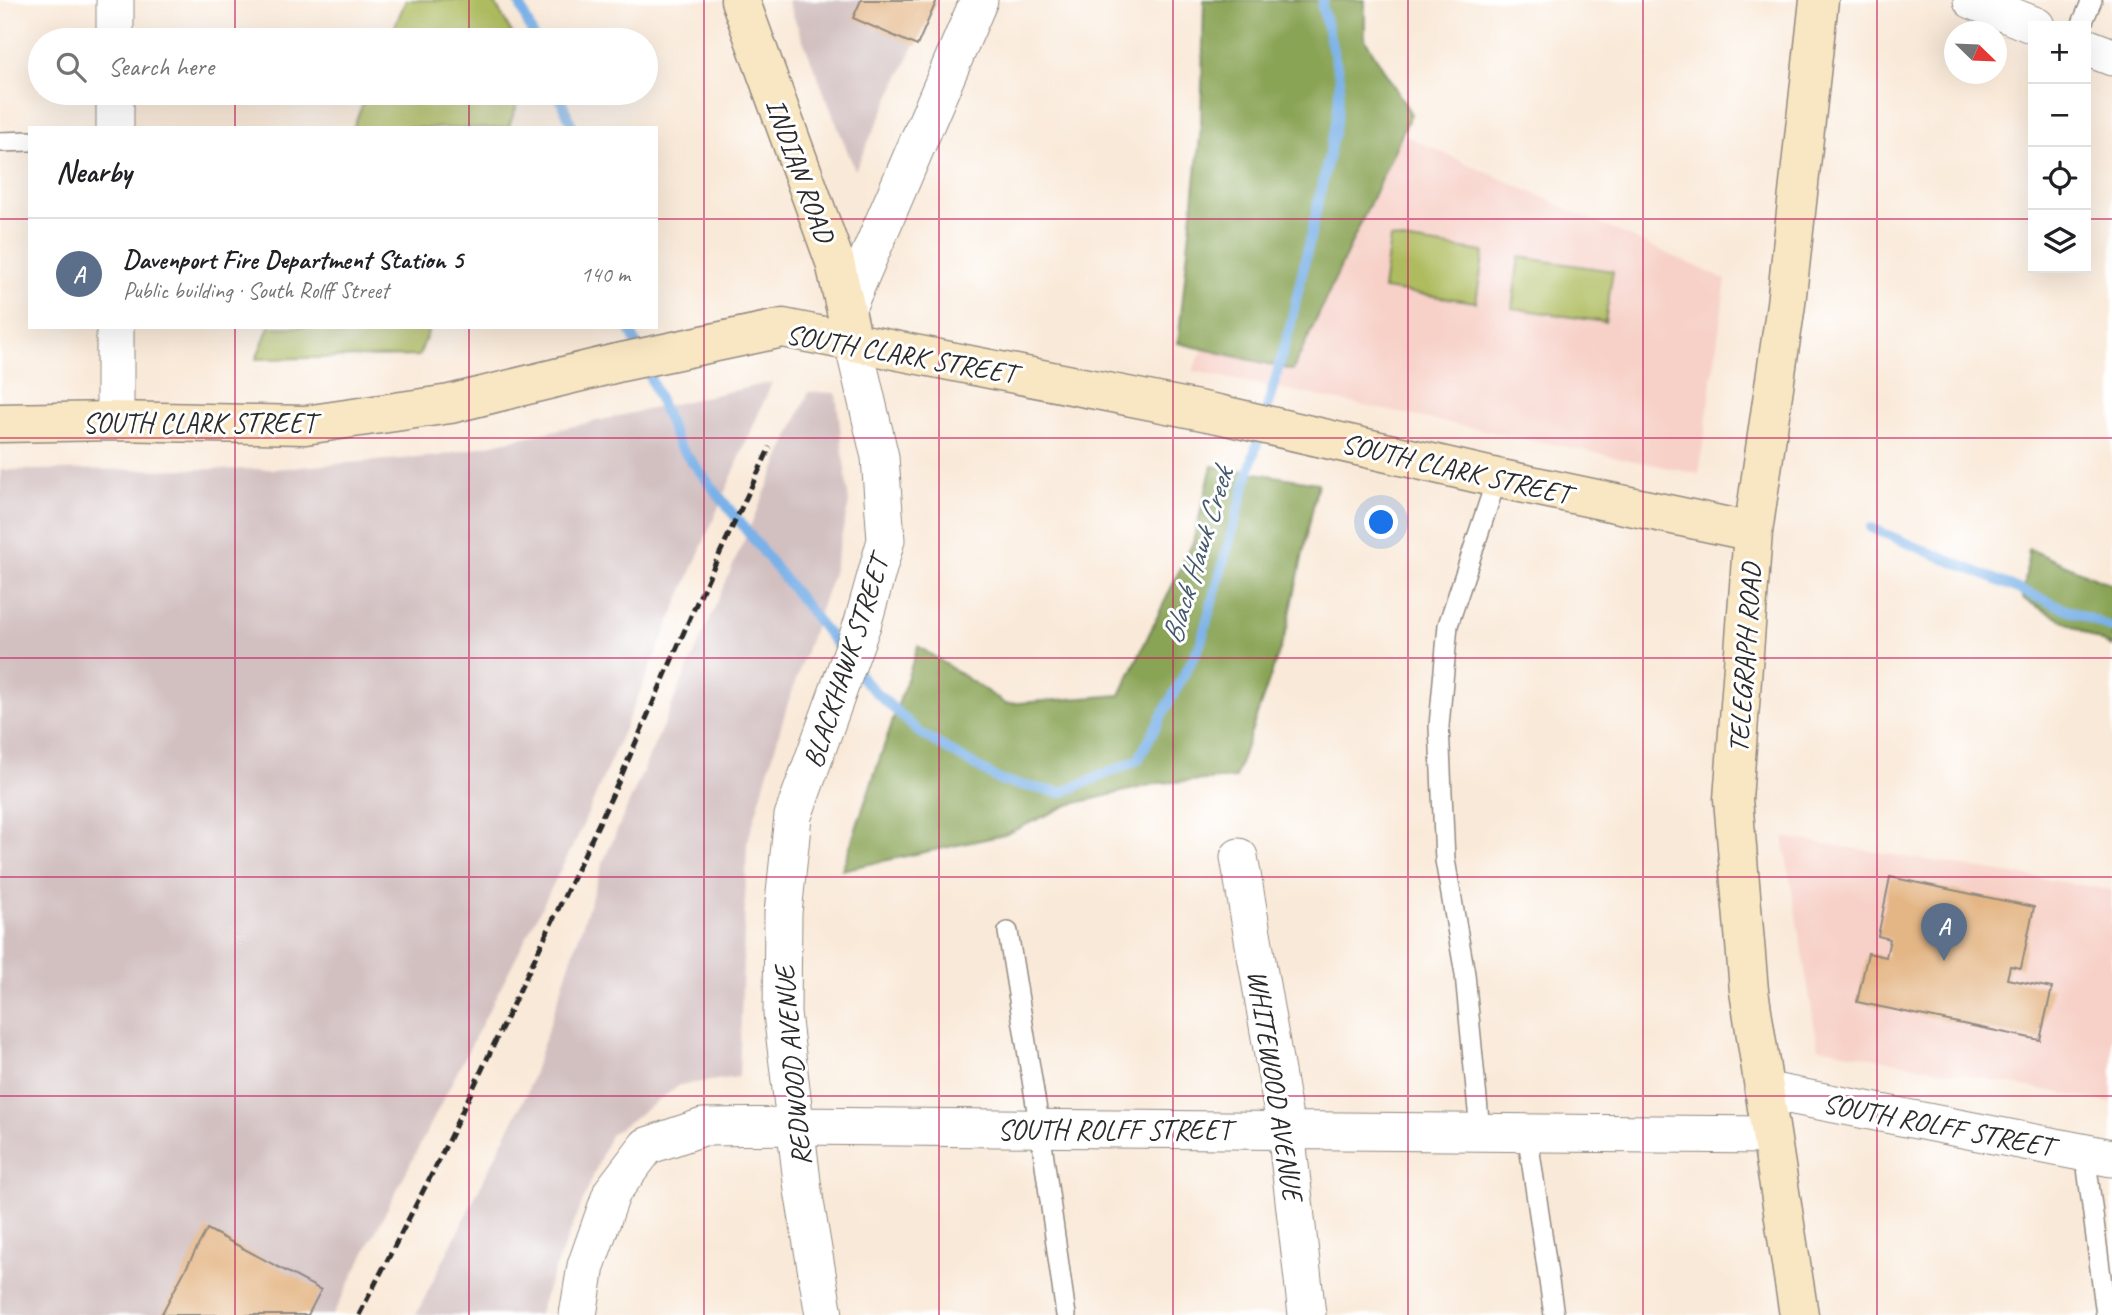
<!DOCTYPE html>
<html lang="en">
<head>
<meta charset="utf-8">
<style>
	:root { --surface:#fff; --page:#f6f6f6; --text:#202124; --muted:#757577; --line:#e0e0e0; --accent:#ea580c }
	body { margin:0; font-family:Caveat,sans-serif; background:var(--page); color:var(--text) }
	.controls { position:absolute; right:21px; top:21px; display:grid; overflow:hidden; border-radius:0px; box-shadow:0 7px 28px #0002 }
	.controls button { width:63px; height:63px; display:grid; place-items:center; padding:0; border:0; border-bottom:2px solid var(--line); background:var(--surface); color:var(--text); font:35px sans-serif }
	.compass { position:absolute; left:1944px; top:21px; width:63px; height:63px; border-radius:50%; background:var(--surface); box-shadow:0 7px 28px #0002; rotate:113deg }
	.you { position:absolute; left:1382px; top:523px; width:24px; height:24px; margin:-18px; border:5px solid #fff; border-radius:50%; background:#1a73e8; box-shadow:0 0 0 10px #1a73e833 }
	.badge { display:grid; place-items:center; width:46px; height:46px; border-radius:50%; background:var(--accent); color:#fff; font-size:23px; font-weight:700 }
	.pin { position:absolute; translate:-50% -58px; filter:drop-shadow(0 2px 4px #0008) }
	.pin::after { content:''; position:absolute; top:37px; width:24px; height:21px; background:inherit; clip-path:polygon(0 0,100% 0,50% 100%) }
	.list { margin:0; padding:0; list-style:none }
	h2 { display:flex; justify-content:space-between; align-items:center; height:91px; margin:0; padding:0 28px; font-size:30px }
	h2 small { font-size:23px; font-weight:400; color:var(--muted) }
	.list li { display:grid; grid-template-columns:46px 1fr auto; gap:21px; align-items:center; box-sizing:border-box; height:112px; padding:0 28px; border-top:2px solid var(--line) }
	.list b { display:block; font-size:26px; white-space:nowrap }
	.list p { margin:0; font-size:23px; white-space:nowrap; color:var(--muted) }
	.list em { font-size:23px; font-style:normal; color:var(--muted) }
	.icon { flex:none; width:38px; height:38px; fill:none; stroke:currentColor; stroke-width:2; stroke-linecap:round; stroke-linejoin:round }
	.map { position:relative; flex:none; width:2112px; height:1315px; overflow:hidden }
	.search { position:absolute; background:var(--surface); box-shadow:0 7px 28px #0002; left:28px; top:28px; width:630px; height:77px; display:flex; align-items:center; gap:18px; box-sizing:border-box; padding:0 24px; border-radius:38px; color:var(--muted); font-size:26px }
	.panel { position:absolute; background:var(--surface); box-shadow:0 7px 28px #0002; left:28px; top:126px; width:630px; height:203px; border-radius:0px }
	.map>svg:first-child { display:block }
	.built { fill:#f7d1c8 }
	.industrial { fill:#d2bfc0 }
	.green { fill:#aebc5f; stroke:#6c7445; stroke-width:2 }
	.forest { fill:#8aa456; stroke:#5a6840; stroke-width:2 }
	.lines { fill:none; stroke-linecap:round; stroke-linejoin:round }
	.stream { stroke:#79b1e8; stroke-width:10 }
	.building { fill:#e4b685 }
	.lane-casing { stroke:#928a82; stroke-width:22 }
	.street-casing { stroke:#928a82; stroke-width:39 }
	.secondary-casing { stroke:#928a82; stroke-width:41 }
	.lane { stroke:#fff; stroke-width:19 }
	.street { stroke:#fff; stroke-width:37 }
	.secondary { stroke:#f9e7c3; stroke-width:38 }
	.rail { stroke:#2b2b2b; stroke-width:5; stroke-dasharray:10 5; stroke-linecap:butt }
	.grid { fill:none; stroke:#c2185b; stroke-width:2; stroke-opacity:0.55 }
	.labels { text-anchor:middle; stroke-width:6; stroke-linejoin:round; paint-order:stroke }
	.street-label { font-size:28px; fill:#2b2b2b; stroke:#fff }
	.water-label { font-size:30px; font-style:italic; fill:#465a6d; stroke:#fff }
</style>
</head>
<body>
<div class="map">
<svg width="2112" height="1315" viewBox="0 0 2112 1315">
	<rect width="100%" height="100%" fill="#fff"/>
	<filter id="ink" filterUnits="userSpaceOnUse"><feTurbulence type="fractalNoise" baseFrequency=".0143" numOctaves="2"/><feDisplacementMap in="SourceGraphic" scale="14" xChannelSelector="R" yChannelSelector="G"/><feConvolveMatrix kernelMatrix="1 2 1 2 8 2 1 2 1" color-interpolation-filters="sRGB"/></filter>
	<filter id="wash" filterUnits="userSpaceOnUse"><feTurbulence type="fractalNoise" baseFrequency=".00686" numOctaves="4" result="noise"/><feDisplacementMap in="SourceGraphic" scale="28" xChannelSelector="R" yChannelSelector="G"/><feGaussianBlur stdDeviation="1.57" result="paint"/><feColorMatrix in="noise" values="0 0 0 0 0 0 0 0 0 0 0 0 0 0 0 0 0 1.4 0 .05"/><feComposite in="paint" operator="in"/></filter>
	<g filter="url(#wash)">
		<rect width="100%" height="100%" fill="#f9e9d8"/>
		<path class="built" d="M1319 97 1726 280 1699 474 1193 371Z
			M1783 837 2112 890V1103L1818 1047Z"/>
		<path class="industrial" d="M787 0H936L855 170Z
			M772 382 580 832 333 1315H0V470L274 469 439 456Z
			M809 392 836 393 849 503 833 573 787 706 747 844 739 1077 680 1085 610 1135 551 1279 538 1315H416L527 1093 604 860Z"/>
		<path class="green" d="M406 0H493L516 40H389Z
			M367 93H522L508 128H353Z
			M1390 238 1484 252 1476 302 1383 289Z
			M1519 257 1613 271 1605 322 1512 308Z
			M269 327H430L419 356 256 359Z"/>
		<path class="forest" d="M1204 0H1365V39L1411 114 1293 370 1178 343 1201 127Z
			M1212 466 1318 483 1287 629 1235 778 1159 783 1068 805 1004 835 842 870 918 646 1006 704 1120 695 1193 542Z
			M2029 549 2112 585V647L2023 599Z"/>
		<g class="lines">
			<path class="stream" d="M518 0 535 40
				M558 93 573 128
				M629 327 678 444 844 654
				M1871 528 2112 628
				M854 667 866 683 920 733 1001 781 1061 793 1138 760 1200 645 1290 327 1337 119 1340 79 1322 6 1323 0"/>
		</g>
		<g id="blocks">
			<path class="building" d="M861 0H937L917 46 853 18Z
				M1890 877 2034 907 2021 968 2010 966 2007 979 2052 988 2040 1040 1857 1002 1868 953 1886 957 1890 939 1878 936Z
				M207 1229 321 1290 308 1315H161Z"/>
		</g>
	</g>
	<g filter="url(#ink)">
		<use href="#blocks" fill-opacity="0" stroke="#928a82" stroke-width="2"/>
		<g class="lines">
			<defs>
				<path id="lane" d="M2081 26 2092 0
					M0 142 30 141
					M1008 932 1040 1129 1066 1315
					M1480 1131 1465 974 1445 860 1439 726 1448 625 1497 478
					M1527 1132 1554 1315
					M2085 1152 2106 1315"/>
				<path id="street" d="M115 0V40
					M1972 0 2036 26
					M2086 47 2112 57
					M115 93V128
					M846 310 979 0
					M115 421V327
					M1239 857 1286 1130 1307 1315
					M1763 1090 2112 1158
					M578 1315 586 1266 612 1192 647 1146 703 1127 795 1126 1770 1135
					M824 1315 803 1190 782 1013 783 913 793 816 863 622 886 540 880 457 853 342"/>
				<path id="secondary" d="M740 0 835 262 853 342
					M0 423 115 421 305 425 450 404 617 363 783 328 1218 414 1497 478 1753 532
					M1799 1315 1749 991 1733 799 1753 532 1786 304 1819 0"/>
			</defs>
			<use href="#lane" class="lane-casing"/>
			<use href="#street" class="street-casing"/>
			<use href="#secondary" class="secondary-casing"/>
			<use href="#lane" class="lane"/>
			<use href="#street" class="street"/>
			<use href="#secondary" class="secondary"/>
			<path class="rail" d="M359 1315 438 1162 619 781 697 602 770 447"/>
		</g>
	</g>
	<path class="grid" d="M235 0V40M469 0V40M704 0V1315M939 0V1315M1173 0V1315M1408 0V1315M1643 0V1315M1877 0V1315M235 93V128M469 93V128M0 219H30M656 219H2033M2086 219H2112M235 327V1315M469 327V1315M0 438H2112M0 658H2112M0 877H2112M0 1096H2112"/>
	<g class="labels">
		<g class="street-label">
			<text transform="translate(801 170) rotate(70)" y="10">INDIAN ROAD</text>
			<text transform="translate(901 353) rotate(10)" y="10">SOUTH CLARK STREET</text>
			<text x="199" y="432">SOUTH CLARK STREET</text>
			<text transform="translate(1456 468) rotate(13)" y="10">SOUTH CLARK STREET</text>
			<text transform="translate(1744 658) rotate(-86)" y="10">TELEGRAPH ROAD</text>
			<text transform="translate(845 662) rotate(-72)" y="10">BLACKHAWK STREET</text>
			<text transform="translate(792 1066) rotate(-95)" y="10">REDWOOD AVENUE</text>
			<text transform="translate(1276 1085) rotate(81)" y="10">WHITEWOOD AVENUE</text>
			<text transform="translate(1938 1124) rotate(11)" y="10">SOUTH ROLFF STREET</text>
			<text x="1114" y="1139">SOUTH ROLFF STREET</text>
		</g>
		<g class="water-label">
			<text transform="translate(1197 556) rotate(-73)" y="10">Black Hawk Creek</text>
		</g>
	</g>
</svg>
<div class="controls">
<button>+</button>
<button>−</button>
<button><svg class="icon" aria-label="locate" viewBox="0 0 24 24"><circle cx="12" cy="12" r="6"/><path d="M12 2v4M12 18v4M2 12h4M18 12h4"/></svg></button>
<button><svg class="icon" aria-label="layers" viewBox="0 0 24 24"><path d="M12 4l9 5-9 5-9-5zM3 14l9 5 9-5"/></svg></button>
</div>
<svg class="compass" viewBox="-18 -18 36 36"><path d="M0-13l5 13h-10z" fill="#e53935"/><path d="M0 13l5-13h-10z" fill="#757577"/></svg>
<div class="you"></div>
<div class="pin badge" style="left:1944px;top:961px;background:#5c6f8a">A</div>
<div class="search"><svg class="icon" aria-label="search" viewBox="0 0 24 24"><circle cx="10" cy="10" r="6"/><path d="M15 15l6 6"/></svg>Search here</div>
<section class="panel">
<h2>Nearby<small></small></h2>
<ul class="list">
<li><span class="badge" style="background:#5c6f8a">A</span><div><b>Davenport Fire Department Station 5</b><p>Public building · South Rolff Street</p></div><em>140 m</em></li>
</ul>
</section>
</div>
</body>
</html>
